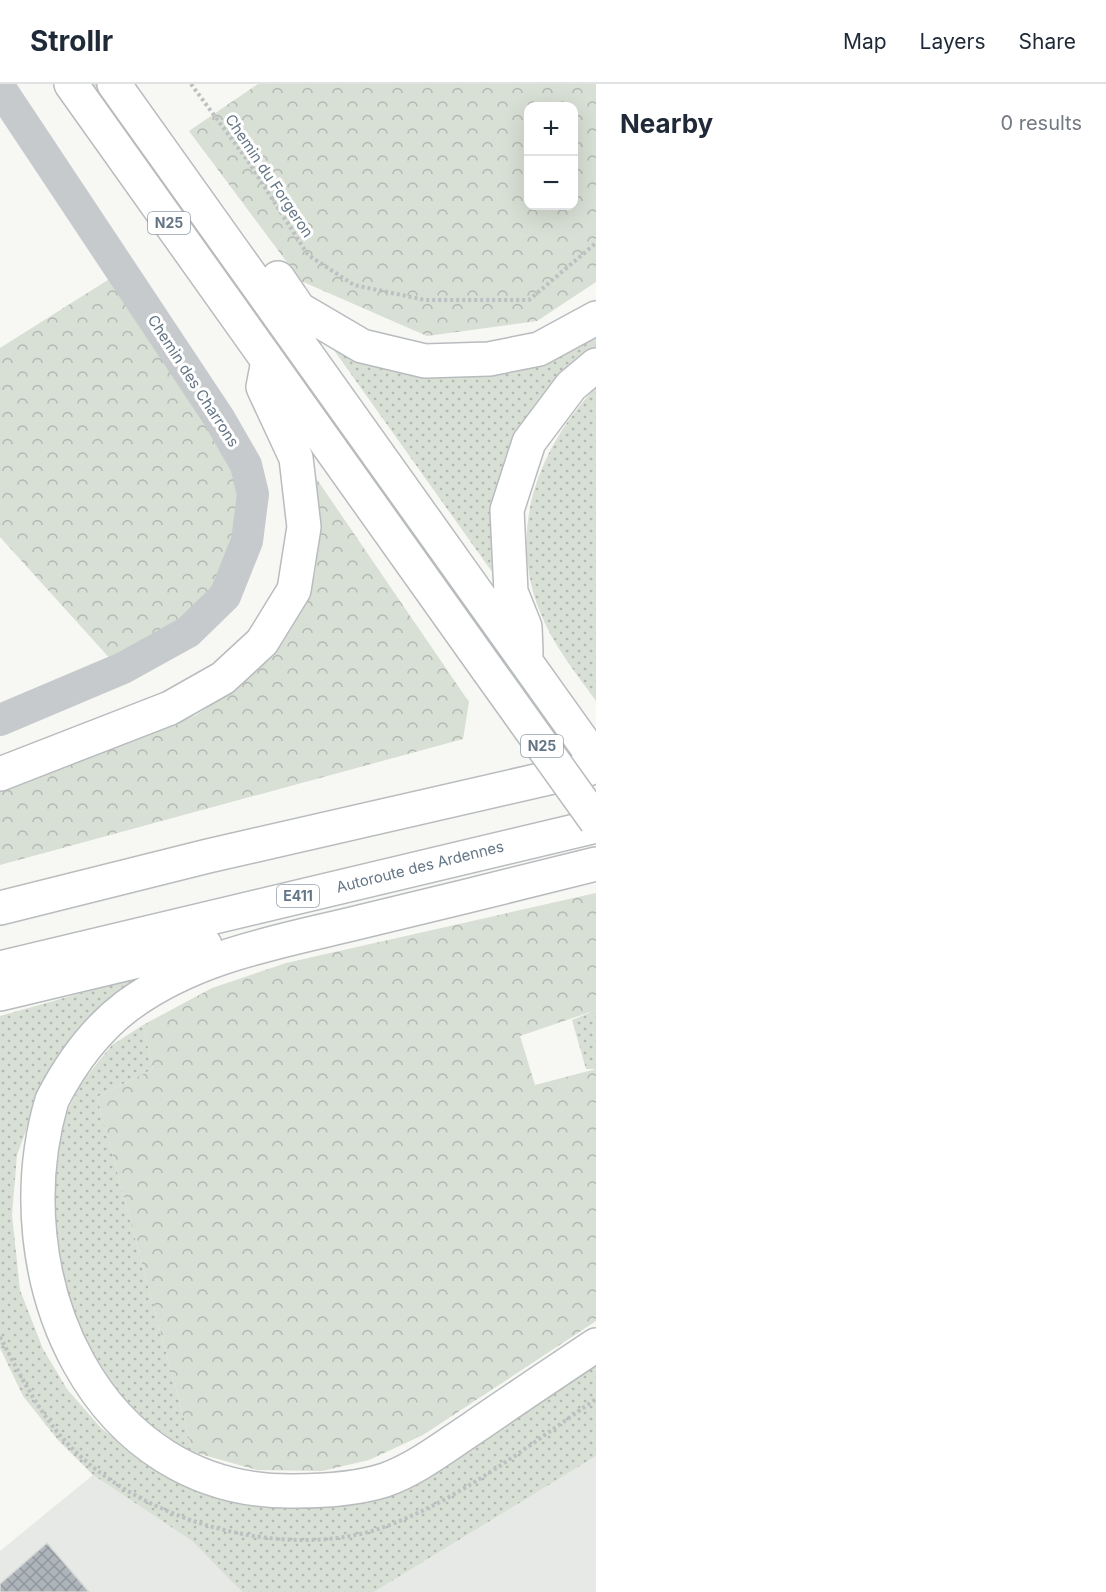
<!DOCTYPE html>
<html lang="en">
<head>
<meta charset="utf-8">
<style>
	:root { --surface:#fff; --page:#f2f2f3; --text:#1f2937; --muted:#747a83; --line:#e0e1e3 }
	body { margin:0; font-family:Inter,sans-serif; background:var(--page); color:var(--text) }
	.controls { position:absolute; right:18px; top:18px; display:grid; overflow:hidden; border-radius:12px; box-shadow:0 6px 24px #0002 }
	.controls button { width:54px; height:54px; display:grid; place-items:center; padding:0; border:0; border-bottom:2px solid var(--line); background:var(--surface); color:var(--text); font:30px sans-serif }
	.list { margin:0; padding:0; list-style:none }
	h2 { display:flex; justify-content:space-between; align-items:center; height:78px; margin:0; padding:0 24px; font-size:26px }
	h2 small { font-size:20px; font-weight:400; color:var(--muted) }
	.map { position:relative; flex:none; width:596px; height:1508px; overflow:hidden }
	header { display:flex; align-items:center; gap:36px; box-sizing:border-box; height:84px; padding:0 30px; background:var(--surface); border-bottom:2px solid var(--line) }
	header strong { font-size:28px }
	nav { display:flex; gap:33px; margin-inline-start:auto; font-size:21px }
	main { display:flex }
	aside { flex:1; background:var(--surface) }
	.map>svg:first-child { display:block }
	.built { fill:#e7e9e7 }
	.grass { fill:url(#grass-dots) }
	.forest { fill:url(#forest-crowns); fill-rule:evenodd }
	.building { fill:url(#building-cross-hatch); stroke:#d8d8d6; stroke-width:1.5 }
	.lines { fill:none; stroke-linecap:round; stroke-linejoin:round }
	.highway-casing { stroke:#b8bcbf; stroke-width:36 }
	.path { stroke:#bdc0c2; stroke-width:4; stroke-dasharray:3 3; stroke-linecap:butt }
	.minor { stroke:#c6cacd; stroke-width:32 }
	.highway { stroke:#fff; stroke-width:33 }
	.highway-bridge-casing { stroke:#b8bcbf; stroke-width:36; stroke-linecap:butt }
	.highway-bridge { stroke:#fff; stroke-width:33 }
	.labels { text-anchor:middle; stroke-width:6; stroke-linejoin:round; paint-order:stroke }
	.shield { fill:#fff; stroke:#929faa; stroke-width:1.5 }
	.shield-label { font-size:14px; font-weight:bold; fill:#647686 }
	.street-label { font-size:15px; fill:#647686; stroke:#fff }
</style>
</head>
<body>
<header>
<strong>Strollr</strong>
<nav><a>Map</a><a>Layers</a><a>Share</a></nav>
</header>
<main>
<div class="map">
<svg width="596" height="1508" viewBox="0 0 596 1508">
	<defs>
		<pattern id="grass-dots" width="8" height="8" patternUnits="userSpaceOnUse" patternTransform="scale(1.5)"><rect width="8" height="8" fill="#d8dfd4"/><path d="M2 2h.1M6 6h.1" fill="none" stroke="#b3b9b2" stroke-width="1.8" stroke-linecap="round"/></pattern>
		<pattern id="forest-crowns" width="20" height="18" patternUnits="userSpaceOnUse" patternTransform="scale(1.5)"><rect width="20" height="18" fill="#d8dfd4"/><path d="M2 6a3 3 0 1 1 6 0M12 15a3 3 0 1 1 6 0" fill="none" stroke="#b3b9b2"/></pattern>
		<pattern id="building-cross-hatch" width="8" height="8" patternUnits="userSpaceOnUse" patternTransform="scale(1.5)"><rect width="8" height="8" fill="#adb5bb"/><path d="M0 0l8 8M0 8l8-8" fill="none" stroke="#90989e"/></pattern>
	</defs>
	<rect width="100%" height="100%" fill="#f7f7f3"/>
	<path class="built" d="M596 1372V1508H374Z
		M93 1391 192 1457 242 1508H0V1467Z"/>
	<path class="grass" d="M87 0H100L449 491 440 496Z
		M596 247V266L553 309 500 499 331 262 362 273Z
		M596 303V617C576 589 553 561 540 528 507 445 538 365 596 303Z
		M156 888 37 1017 17 1071 12 1131 20 1206 43 1265 67 1305 101 1344 144 1377 189 1400 302 1422 596 1278V1372L374 1508H242L192 1457 93 1391 58 1356 23 1312 0 1264V932Z
		M596 926V985H586L572 936Z
		M143 941 153 985 97 1013 193 1368 151 1344 115 1313 49 1189 56 1049 82 998 112 961Z"/>
	<path class="forest" d="M258 0H596V198L537 237 427 252 301 197 189 47ZM528 22H574V122H528Z
		M111 194 226 365 242 400 238 456 217 505 185 540 114 579 0 453V264Z
		M316 394 469 618 463 655 0 781V706L196 631 234 606 275 571 304 524 315 490 320 442Z
		M596 809V926L520 952 535 1001 596 985V1237L423 1351 369 1376 322 1387 257 1386 193 1368 97 1013 153 985 143 941 212 904 286 879Z"/>
	<path class="building" d="M47 1459 89 1508H0V1500Z"/>
	<g class="lines">
		<defs>
			<path id="highway" d="M71 0 488 586
				M114 0 596 676
				M278 194 299 225 362 262 425 277 489 275 539 265 596 234
				M526 569 525 543 511 508 507 426 529 358 571 302 596 281
				M0 690 170 624 223 594 262 558 294 506 304 443 296 374 263 303 267 282
				M596 780C517 800 439 819 360 838 279 858 196 871 127 922 94 947 71 979 52 1016 0 1193 95 1411 295 1407 325 1407 357 1405 385 1396 416 1385 444 1363 470 1346 512 1317 554 1289 596 1261
				M0 824 208 772 588 685
				M0 884 596 742
				M0 910 205 861"/>
		</defs>
		<use href="#highway" class="highway-casing"/>
		<path class="path" d="M191 0 248 77 308 171 354 201 425 216H529L596 159
			M0 1253C20 1290 39 1330 68 1360 140 1437 287 1480 387 1442 464 1413 529 1361 596 1315"/>
		<path class="minor" d="M0 4 219 334 246 381 253 410 247 457 225 512 188 548 123 584 0 636"/>
		<use href="#highway" class="highway"/>
		<defs>
			<path id="highway-bridge" d="M488 586 596 737"/>
		</defs>
		<use href="#highway-bridge" class="highway-bridge-casing"/>
		<use href="#highway-bridge" class="highway-bridge"/>
	</g>
	<g class="labels">
		<g class="shield">
			<rect x="148" y="128" width="42" height="22" rx="4.5"/>
			<rect x="521" y="651" width="42" height="22" rx="4.5"/>
			<rect x="277" y="801" width="42" height="22" rx="4.5"/>
		</g>
		<g class="shield-label">
			<text x="169" y="144">N25</text>
			<text x="542" y="667">N25</text>
			<text x="298" y="817">E411</text>
		</g>
		<g class="street-label">
			<text transform="translate(269 92) rotate(56)" y="5">Chemin du Forgeron</text>
			<text transform="translate(193 297) rotate(57)" y="5">Chemin des Charrons</text>
			<text transform="translate(420 783) rotate(-14)" y="5">Autoroute des Ardennes</text>
		</g>
	</g>
</svg>
<div class="controls">
<button>+</button>
<button>−</button>
</div>
</div>
<aside>
<h2>Nearby<small>0 results</small></h2>
<ul class="list">
</ul>
</aside>
</main>
</body>
</html>
